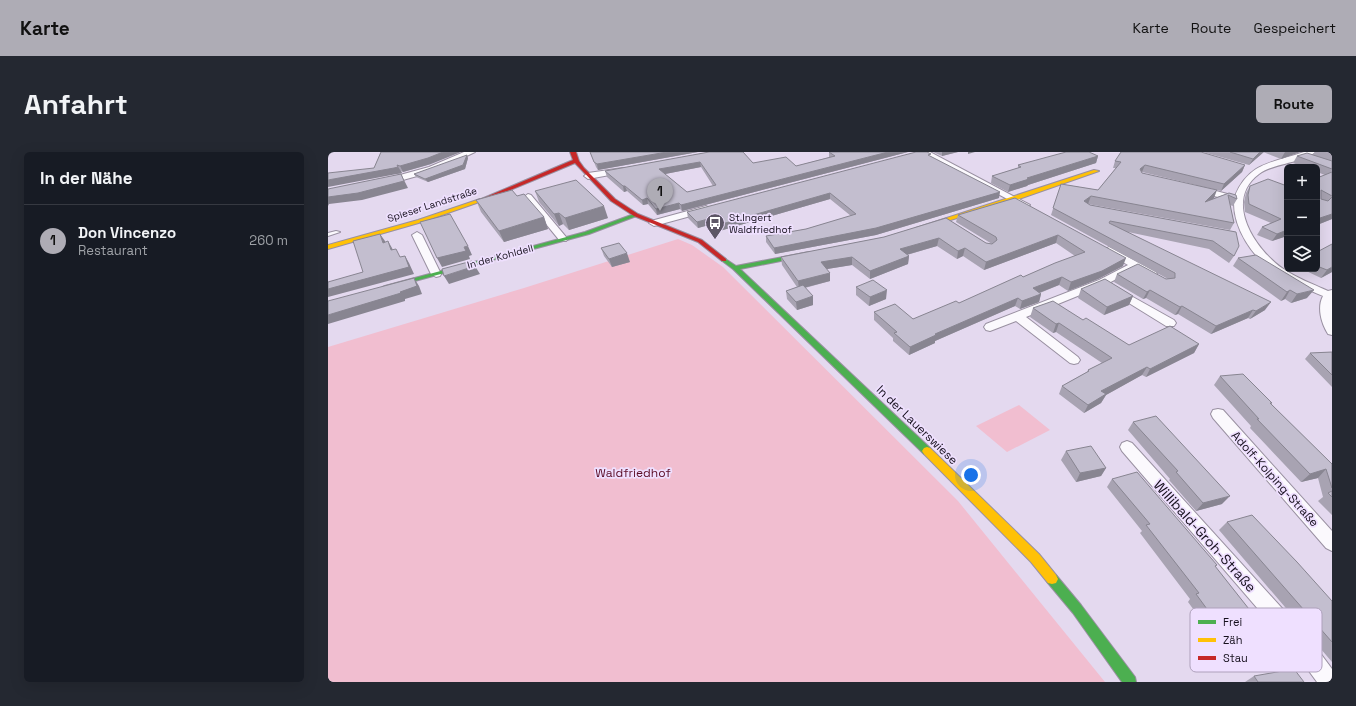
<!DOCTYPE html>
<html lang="de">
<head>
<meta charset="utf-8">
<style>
	:root { --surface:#171b24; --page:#242831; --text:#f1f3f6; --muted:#9ea1a6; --line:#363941; --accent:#aeacb5 }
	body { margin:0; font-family:"Space Grotesk",sans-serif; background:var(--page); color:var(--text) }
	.controls { position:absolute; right:12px; top:12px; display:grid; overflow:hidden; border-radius:6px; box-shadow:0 4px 16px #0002 }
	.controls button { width:36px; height:36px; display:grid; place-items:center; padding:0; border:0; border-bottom:1px solid var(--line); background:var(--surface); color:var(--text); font:20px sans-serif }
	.you { position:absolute; left:643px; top:323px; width:14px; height:14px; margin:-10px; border:3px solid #fff; border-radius:50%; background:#1a73e8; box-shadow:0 0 0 6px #1a73e833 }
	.badge { display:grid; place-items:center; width:26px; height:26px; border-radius:50%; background:var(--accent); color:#111; font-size:13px; font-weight:700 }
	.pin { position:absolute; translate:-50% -33px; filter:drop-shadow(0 1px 2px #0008) }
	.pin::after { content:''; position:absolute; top:21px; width:14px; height:12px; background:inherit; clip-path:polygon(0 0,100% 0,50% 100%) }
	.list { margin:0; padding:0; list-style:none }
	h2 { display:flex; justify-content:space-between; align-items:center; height:52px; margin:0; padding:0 16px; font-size:17px }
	h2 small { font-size:13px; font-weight:400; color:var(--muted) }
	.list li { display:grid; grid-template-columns:26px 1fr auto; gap:12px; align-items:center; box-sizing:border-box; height:72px; padding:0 16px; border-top:1px solid var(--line) }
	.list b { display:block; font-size:15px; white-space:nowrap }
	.list p { margin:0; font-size:13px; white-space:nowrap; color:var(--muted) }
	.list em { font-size:13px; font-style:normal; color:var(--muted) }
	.icon { flex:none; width:22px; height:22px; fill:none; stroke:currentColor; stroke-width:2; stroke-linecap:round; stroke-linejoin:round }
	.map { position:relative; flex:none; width:1004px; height:530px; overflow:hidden; border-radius:6px }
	header { display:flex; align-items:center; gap:24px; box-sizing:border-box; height:56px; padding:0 20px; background:var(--accent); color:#111 }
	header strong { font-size:19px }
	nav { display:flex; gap:22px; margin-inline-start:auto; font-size:14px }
	.intro { display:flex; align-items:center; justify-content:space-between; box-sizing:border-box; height:96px; padding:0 24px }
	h1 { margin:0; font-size:28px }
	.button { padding:10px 18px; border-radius:6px; background:var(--accent); color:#111; font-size:14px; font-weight:700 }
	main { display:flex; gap:24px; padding:0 24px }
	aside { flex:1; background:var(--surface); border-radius:6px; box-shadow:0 4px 16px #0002 }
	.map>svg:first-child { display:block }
	.green { fill:#f1bed0 }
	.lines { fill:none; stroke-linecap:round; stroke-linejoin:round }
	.lane-casing { stroke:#9990a1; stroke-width:2 }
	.street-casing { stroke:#9990a1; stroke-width:2 }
	.fast-casing { stroke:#9990a1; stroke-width:2 }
	.slow-casing { stroke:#9990a1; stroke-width:2 }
	.jam-casing { stroke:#9990a1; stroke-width:2 }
	.lane { fill:#fbf9fd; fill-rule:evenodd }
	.street { fill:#fbf9fd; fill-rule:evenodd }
	.fast { fill:#4caf50; fill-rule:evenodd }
	.slow { fill:#ffc107; fill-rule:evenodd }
	.jam { fill:#c62828; fill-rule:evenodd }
	.wall { fill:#a8a3b2; fill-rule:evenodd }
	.shaded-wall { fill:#888591 }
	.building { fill:#c3becf; stroke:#888591; fill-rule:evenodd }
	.labels { text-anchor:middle; stroke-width:3.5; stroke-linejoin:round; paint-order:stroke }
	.far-street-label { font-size:10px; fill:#150f1c; stroke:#efe0ff }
	.far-poi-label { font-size:10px; fill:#150f1c; stroke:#efe0ff; text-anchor:start }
	.street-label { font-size:12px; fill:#150f1c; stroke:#efe0ff }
	.park-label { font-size:12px; fill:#5c0d27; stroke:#efe0ff }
	.near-street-label { font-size:14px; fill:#150f1c; stroke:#efe0ff }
	.key { fill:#efe0ff; stroke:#aea1bb; stroke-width:1 }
	.key-label { font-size:11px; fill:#150f1c }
</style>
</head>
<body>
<header>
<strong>Karte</strong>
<nav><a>Karte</a><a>Route</a><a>Gespeichert</a></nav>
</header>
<div class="intro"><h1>Anfahrt</h1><a class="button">Route</a></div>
<main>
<aside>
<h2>In der Nähe<small></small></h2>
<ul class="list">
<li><span class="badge">1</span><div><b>Don Vincenzo</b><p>Restaurant</p></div><em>260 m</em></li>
</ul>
</aside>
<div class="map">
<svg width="1004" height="530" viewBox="0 0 1004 530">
	<rect width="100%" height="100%" fill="#e4d9ef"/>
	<path class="green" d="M350 87 364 93 395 115 630 349 777 530H0V195L196 136Z
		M691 253 722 278 679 300 648 274Z"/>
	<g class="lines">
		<defs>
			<path id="lane" d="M8 79 12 80 0 84V81Z"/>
			<path id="street" d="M136 0H147L107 19 57 33 53 30 54 28 101 15Z
				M592 0H602L702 53 697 56 694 55Z
				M976 0H987C976 11 945 11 931 22 895 49 927 97 954 116 968 126 985 132 1000 139L1004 138V183L1000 182C993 171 989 155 995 144 979 137 962 131 947 121 925 105 905 77 906 49L866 39 865 37 869 34 907 44C921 10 945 11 976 0Z
				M295 16H298L299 18 298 20 260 27 256 24 260 21Z
				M200 42 203 43 238 85 240 87 238 89H232L196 45Z
				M378 54 383 57 381 59 326 74 321 71 323 69Z
				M89 80 94 83 113 122 112 124 108 125 103 122 84 83Z
				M781 95 828 120 829 122 824 125 807 117 779 132 698 165 750 205 752 208 750 211 746 212 742 211 688 169 662 179 658 178 656 175 658 172 771 128 800 113 777 100 776 98Z
				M787 135 846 168 848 171 846 174H838L783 140 781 138 783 136Z
				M890 257 895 258 1004 379V399L998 396 885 266 883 262 885 258Z
				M799 289 804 291 981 486 1004 517V530H989L967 500 794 299 792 295 794 291Z"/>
			<path id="fast" d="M306 62 311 63 261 82 61 136H57L55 135 57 134 257 80Z
				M481 100 484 102 483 103 412 117 602 296 604 299 602 302H596L405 117 393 108 396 106 408 114Z
				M724 422 728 423 753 453 807 525 808 530H794L745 461 720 431 718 427 720 423Z"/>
			<path id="slow" d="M766 18 771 19 688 48 593 77 588 76Z
				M152 47 157 48 94 70 0 97V93L90 68Z
				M599 295 602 296 711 402 728 423 730 427 728 431 724 432 720 431 703 410 596 302 594 299 596 296Z"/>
			<path id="jam" d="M242 0H248L251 9 256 16 287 47 310 62 374 88 398 107V109H394L370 90 306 64 283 49 247 11 156 49 151 48 245 8Z"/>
		</defs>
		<use href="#lane" class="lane-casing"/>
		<use href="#street" class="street-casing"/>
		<use href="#fast" class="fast-casing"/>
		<use href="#slow" class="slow-casing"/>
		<use href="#jam" class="jam-casing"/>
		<use href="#lane" class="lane"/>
		<use href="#street" class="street"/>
		<use href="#fast" class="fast"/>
		<use href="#slow" class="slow"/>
		<use href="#jam" class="jam"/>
	</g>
	<path class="wall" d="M53 0 103 12 75 20 73 19 74 21 69 22 46 16Z
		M262 0H370L270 18 268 15Z
		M381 0 425 11 468 14 502 5H501V0H580L354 59 352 57 329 63 320 52 315 53 299 39 296 40 279 25 277 19ZM373 15 385 34 359 40 337 22Z
		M605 0H630L614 4Z
		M875 0H972L953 7 935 0 921 13Z
		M987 0H1004V67L989 73V26L997 23 989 20V15H976L965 11 969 4 985 3Z
		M602 4 671 46 548 83 447 102 438 90V84L478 77 523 64 502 47 388 80 381 73 370 76 360 66 359 60Z
		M770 4 768 11 700 33 699 34 680 40 663 31 664 24 690 16V13Z
		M140 6 137 17 100 30 88 25 86 22Z
		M787 9 917 13 914 20 893 39 814 20V21L886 46 884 47 901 41 909 47 905 54 902 53 906 71 902 78 760 52 762 53 908 80 906 104 901 111 881 97 800 80 937 158 922 167 920 166 883 182 850 162 847 163 818 146 815 147 786 130 789 122 840 127 723 63 733 32 770 38 788 16H785Z
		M922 34H959V84L944 89 929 83 934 75 943 71 917 60 916 50 918 41Z
		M207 39 280 66 241 78 235 72 231 74 211 50Z
		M189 44 216 65 220 77 176 90 153 60 148 48Z
		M687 46 795 114 770 127 740 139 731 133 712 141 713 142 711 150 692 157 687 154 607 189V191L581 203 565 189V186L546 168V160L585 167 631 151 747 104 728 91 656 118 635 104 629 107 609 94 579 103 581 104 580 112 542 127 524 113 499 117 502 129 477 136 485 153 469 158 459 147 458 139 469 135 454 113 453 105 556 85 618 66 658 91 664 92 628 70 630 63Z
		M273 96 302 110 284 115 276 104Z
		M989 100 1004 120 993 126 974 117H989Z
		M910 106 979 146 963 151 957 147 953 149 905 114Z
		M528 135 558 147 541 154 528 143Z
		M753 137 805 144 801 153 776 163 750 146Z
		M705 156 755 168 801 193 871 192 866 201 818 225 814 223 778 243 773 251 756 261 731 242 734 234 759 220 760 218 774 211 728 180 725 181 702 165Z
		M1004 200V235L977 207 982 201Z
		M892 224 944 251 943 252 1004 312V363L990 349 995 345 990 326 973 330 922 276 923 274 886 233Z
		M805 270 894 352 868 359 841 328 842 327 800 278Z
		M738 299 778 316 773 324 748 330 733 308Z
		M784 327 889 413 887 415 947 490 937 496 902 507 860 450 862 447 812 381 814 379 779 335Z
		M899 370 1004 449V510L891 378Z
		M926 524 976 530H917Z"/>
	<path class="shaded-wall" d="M115 0H133L103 12 75 20 72 14Z
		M339 0H370L270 18 269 12Z
		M560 0H580L354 59 353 53Z
		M614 0H630L614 4Z
		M640 0H647L640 2Z
		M932 0H936L921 13 925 7Z
		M957 0H972L953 7Z
		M139 3 140 6 137 17 100 30 97 27Z
		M770 4 768 11 700 33 699 34 680 40 682 33 699 26Z
		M372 10 373 15 332 23 331 17Z
		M69 13 74 21 0 35V28Z
		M817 13 814 20 812 17Z
		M917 13 914 20 893 39 896 32Z
		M73 22 80 36 34 48 1 52 0 54V45Z
		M295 34H297L299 39 296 40Z
		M889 38 886 46 873 57 877 50Z
		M672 40 671 46 548 83 447 102 446 96Z
		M502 41V47L388 80 387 74Z
		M763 44 760 52 754 57 756 49Z
		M319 46 320 52 315 53 314 48Z
		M351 51 352 57 329 63 328 57Z
		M276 54 280 66 241 78 237 66Z
		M231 61 235 72 231 74 226 62Z
		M1004 62V67L989 73V67Z
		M216 65 220 77 176 90 171 79Z
		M380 67 381 73 370 76 369 70Z
		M959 78V84L944 89 949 82Z
		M52 82 57 89 60 98 55 91Z
		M730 83 728 91 656 118 658 110Z
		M611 86 609 94 571 105 572 97Z
		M60 89 64 96 68 105 63 98Z
		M140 94 144 103 141 104 142 107 114 115 109 106Z
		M637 96 635 104 629 107 630 99Z
		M299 101 302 110 284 115 281 107Z
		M77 104 81 111 86 122 0 145V137Z
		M581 104 580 112 542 127V119Z
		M524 105V113L493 118V110Z
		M798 106 795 114 770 127 740 139 743 130Z
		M147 114 152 122 121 132 116 124Z
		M1004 115V120L993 126 999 118Z
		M502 121V129L471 137 470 129Z
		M734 125 731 133 703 144 705 136Z
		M86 126 91 134 94 142 77 147V149L0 172V163L72 140Z
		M559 138 558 147 541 154 542 145Z
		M822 138 818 146 815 147 819 140Z
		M962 138 957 147 953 149 959 140Z
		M986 138 979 146 963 151 969 142Z
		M713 142 711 150 692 157 694 149Z
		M485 144V153L469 158 468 150Z
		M805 144 801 153 776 163 779 155Z
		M690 146 687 154 607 189V191L581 203 582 195 607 182Z
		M943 150 937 158 922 167 928 159Z
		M854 154 850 162 847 163 852 155Z
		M925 158 920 166 883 182 888 174Z
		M731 171 728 180 725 181 728 172Z
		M871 192 866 201 818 225 822 217Z
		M819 215 814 223 778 243 773 251 756 261 760 253 773 239Z
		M778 316 773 324 748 330 752 321Z
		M998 317 990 326 973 330 982 322Z
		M902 344 894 352 868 359 875 351Z
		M947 490 937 496 902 507 911 501Z"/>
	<path class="building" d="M53 0H115L100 6 72 14 69 13 70 15 66 16 0 28V21L46 16Z
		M262 0H339L269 12 266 10Z
		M381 0H415L425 11 458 5 468 14 507 4 501 0H560L353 53 351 51 328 57 319 46 314 48 297 34H295L277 19ZM372 10 388 33 359 40 331 17Z
		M588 0H599L603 2 600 3 672 40 548 76 446 96 438 84 478 77 528 62 502 41 387 74 380 67 369 70 359 60Z
		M738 0H761L770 4 699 26 701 27 682 33 664 24 693 15 690 13Z
		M793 0H873L917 13 896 32 817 13 812 17 814 21 889 38 877 50 901 41 908 43 909 47 900 43 906 71 763 44 756 49 762 53 908 80 911 94 906 104 885 89 782 69 781 71 943 150 928 159 925 158 888 174 854 154 852 155 822 138 819 140 789 122 810 112 838 127 847 126V121L725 56 733 32 770 38 793 10 787 9Z
		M902 0H932L925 7Z
		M979 1 1004 9V17L969 4Z
		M139 3 135 13 97 27 86 22Z
		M1004 20V44L993 38V47L1000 49 1004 45V62L989 67V26Z
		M73 22 76 29 30 41 0 45V37Z
		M940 27 959 34V78L949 82 934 75 953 67 921 52 920 43 922 34Z
		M248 28 276 54 237 66 231 61 226 62 207 39Z
		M184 38 189 44 196 42 216 65 171 79 148 48Z
		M687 46 798 106 774 119 743 130 734 125 705 136 713 142 694 149 690 146 607 182 608 183 582 195 566 181 569 180 546 160 567 152 585 167 628 149 631 151 693 123 695 125 727 111 757 100 730 83 658 110 637 96 630 99 611 86 572 97 581 104 542 119 524 105 493 110 502 121 470 129 453 105 556 85 618 66 658 91 664 92 669 88 668 85 630 63Z
		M122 62 140 94 136 95 138 99 109 106 92 70Z
		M52 82 55 91 60 89 63 98 68 97 72 105 77 104 81 115 0 137V130L35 120 25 89Z
		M291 91 299 101 281 107 273 96Z
		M1004 92V115L999 118 989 114V100Z
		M928 103 986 138 969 142 962 138 959 140 910 106Z
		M144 109 147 114 116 124 114 117Z
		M86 126 89 134 72 140 73 141 0 163V149Z
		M777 127 805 144 779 155 753 137Z
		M545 128 559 138 542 145 528 135Z
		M475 133 485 144 468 150 458 139Z
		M725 149 755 168 758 166 801 193 842 174 871 192 822 217 819 215 773 239 778 242 760 253 734 234 761 219 760 218 784 206 731 171 728 172 705 156Z
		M1004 200V223L982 201Z
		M915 222 944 251H942L1004 312V336L998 317 982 322 929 267H931L892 224Z
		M828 264 902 344 875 351 848 320 850 319 805 270Z
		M763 294 778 316 752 321 738 299Z
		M809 320 889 413 887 414 947 490 911 501 868 442 871 441 818 373 822 372 784 327Z
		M1004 339V345L1000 341Z
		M924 363 969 410 1004 449V490L899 370Z
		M966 517 976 530H930L926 524Z"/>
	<defs>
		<symbol id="bus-pin" viewBox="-11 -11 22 30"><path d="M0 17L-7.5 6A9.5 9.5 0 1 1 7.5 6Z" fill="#5d5666" stroke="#efe0ff"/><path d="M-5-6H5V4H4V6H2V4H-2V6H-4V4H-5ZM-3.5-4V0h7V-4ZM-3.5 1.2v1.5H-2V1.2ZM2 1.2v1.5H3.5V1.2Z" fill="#fff"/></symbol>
	</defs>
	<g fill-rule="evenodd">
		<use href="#bus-pin" x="376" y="60" width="22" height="30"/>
	</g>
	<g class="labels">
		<g class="far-street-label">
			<text transform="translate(104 52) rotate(-18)" y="4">Spieser Landstraße</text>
			<text transform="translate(172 104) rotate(-15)" y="4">In der Kohldell</text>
		</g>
		<g class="far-poi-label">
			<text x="401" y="69">St.Ingert<tspan x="401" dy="12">Waldfriedhof</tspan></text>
		</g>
		<g class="street-label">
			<text transform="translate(589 273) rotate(44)" y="4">In der Lauerswiese</text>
			<text transform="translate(947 327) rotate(48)" y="4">Adolf-Kolping-Straße</text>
		</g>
		<g class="park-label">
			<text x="305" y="325">Waldfriedhof</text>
		</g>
		<g class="near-street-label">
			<text transform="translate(877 384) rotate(48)" y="5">Willibald-Groh-Straße</text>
		</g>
	</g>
	<rect x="862" y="456" width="132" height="64" rx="6" class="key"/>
	<rect x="870" y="468" width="18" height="4" fill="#4caf50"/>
	<rect x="870" y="486" width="18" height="4" fill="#ffc107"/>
	<rect x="870" y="504" width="18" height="4" fill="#c62828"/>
	<g class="key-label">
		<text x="895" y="474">Frei</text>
		<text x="895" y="492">Zäh</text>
		<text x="895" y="510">Stau</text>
	</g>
</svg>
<div class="controls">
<button>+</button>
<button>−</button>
<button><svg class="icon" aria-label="layers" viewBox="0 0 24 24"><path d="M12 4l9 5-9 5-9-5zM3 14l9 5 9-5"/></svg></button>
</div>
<div class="you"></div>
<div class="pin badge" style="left:332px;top:59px">1</div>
</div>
</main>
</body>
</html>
